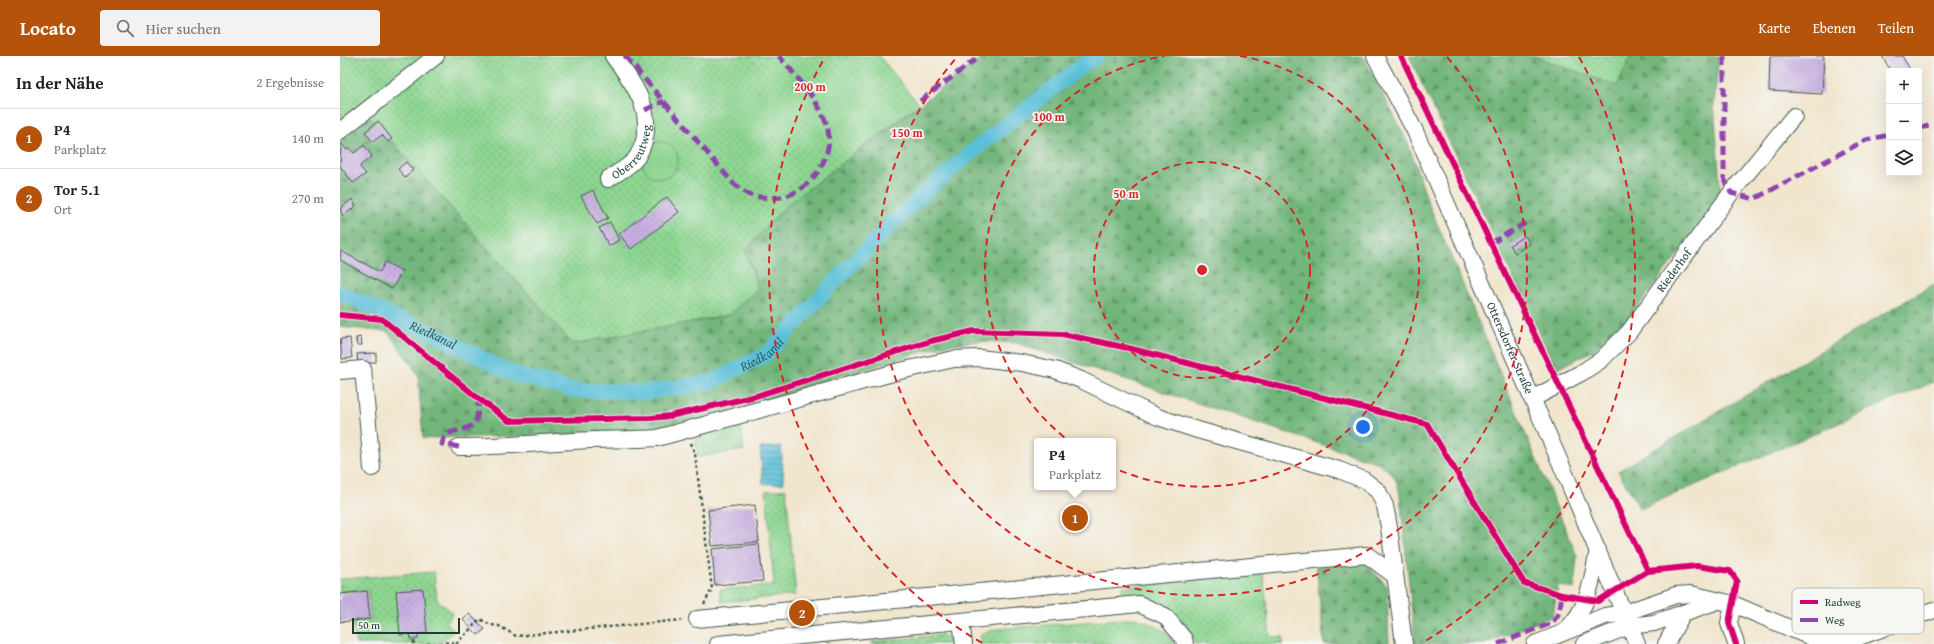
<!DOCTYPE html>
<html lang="de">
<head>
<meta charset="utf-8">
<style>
	:root { --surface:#fff; --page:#f2f2f2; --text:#222; --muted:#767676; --line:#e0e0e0; --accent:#b45309 }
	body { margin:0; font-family:"Gentium Book Plus",serif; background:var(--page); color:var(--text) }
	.controls { position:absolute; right:12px; top:12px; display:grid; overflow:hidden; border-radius:4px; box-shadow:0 4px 16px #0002 }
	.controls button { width:36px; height:36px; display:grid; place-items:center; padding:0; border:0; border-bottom:1px solid var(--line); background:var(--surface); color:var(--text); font:20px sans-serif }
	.scale { position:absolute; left:12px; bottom:10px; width:108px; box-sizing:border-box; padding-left:4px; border:2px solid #1f3d34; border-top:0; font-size:11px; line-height:14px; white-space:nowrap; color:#1f3d34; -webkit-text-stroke:3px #f6f6f2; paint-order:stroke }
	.you { position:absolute; left:1023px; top:371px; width:14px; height:14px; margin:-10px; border:3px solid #fff; border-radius:50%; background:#1a73e8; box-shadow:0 0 0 6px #1a73e833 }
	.badge { display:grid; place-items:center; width:26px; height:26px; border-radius:50%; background:var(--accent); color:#fff; font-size:13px; font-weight:700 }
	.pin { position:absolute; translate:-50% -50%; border:2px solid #fff; box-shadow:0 1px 4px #0006 }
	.popup { position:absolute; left:694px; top:382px; width:82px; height:52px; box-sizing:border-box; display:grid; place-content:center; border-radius:4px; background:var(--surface); filter:drop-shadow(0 1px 3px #0005); font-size:13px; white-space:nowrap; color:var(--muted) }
	.popup b { font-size:15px; color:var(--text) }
	.popup::after { content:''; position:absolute; left:50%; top:100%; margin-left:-8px; border:8px solid transparent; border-top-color:var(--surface) }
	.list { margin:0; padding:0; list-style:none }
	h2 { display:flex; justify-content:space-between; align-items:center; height:52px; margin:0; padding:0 16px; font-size:17px }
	h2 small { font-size:13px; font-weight:400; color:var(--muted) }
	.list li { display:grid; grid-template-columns:26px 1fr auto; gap:12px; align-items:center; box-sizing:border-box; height:60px; padding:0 16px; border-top:1px solid var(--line) }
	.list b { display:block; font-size:15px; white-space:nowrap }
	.list p { margin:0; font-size:13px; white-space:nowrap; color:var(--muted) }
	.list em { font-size:13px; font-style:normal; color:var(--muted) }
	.icon { flex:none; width:22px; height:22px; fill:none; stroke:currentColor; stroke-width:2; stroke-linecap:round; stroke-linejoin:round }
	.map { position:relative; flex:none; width:1594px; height:588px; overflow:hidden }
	header { display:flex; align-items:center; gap:24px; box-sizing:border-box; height:56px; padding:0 20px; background:var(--accent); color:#fff }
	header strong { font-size:19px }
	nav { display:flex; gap:22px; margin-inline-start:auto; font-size:14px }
	.search { width:280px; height:36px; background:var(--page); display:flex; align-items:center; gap:10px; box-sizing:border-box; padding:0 14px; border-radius:4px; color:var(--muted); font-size:15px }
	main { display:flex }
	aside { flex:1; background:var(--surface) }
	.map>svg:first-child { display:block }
	.grass { fill:url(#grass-dots); stroke:#568962 }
	.forest { fill:url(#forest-firs); stroke:#487a58 }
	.garden { fill:#8dd591; stroke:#568962 }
	.water { fill:url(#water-rules); stroke:#3c7e86 }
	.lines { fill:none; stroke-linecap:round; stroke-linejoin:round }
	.canal { stroke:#5abfd8; stroke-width:15 }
	.building { fill:url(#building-hatch) }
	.minor-casing { stroke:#3e564b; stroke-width:18 }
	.path { stroke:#3e564b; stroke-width:2.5; stroke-dasharray:3 3; stroke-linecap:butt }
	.minor { stroke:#fff; stroke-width:16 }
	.quiet { stroke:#8e44ad; stroke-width:5; stroke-dasharray:10 5; stroke-linecap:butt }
	.cycleway-casing { stroke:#f6f6f2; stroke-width:8 }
	.cycleway { stroke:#d6006c; stroke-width:6 }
	.ring { fill:none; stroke:#d62828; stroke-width:2; stroke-dasharray:7 5 }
	.labels { text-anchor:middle; stroke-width:3.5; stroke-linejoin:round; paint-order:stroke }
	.street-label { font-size:12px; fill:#1f3d34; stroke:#f6f6f2 }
	.water-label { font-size:13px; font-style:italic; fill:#2e5e5d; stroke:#f6f6f2 }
	.key { fill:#f6f6f2; stroke:#b6beb9; stroke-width:1 }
	.key-label { font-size:11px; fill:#1f3d34 }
	.centre { fill:#d62828; stroke:#f6f6f2; stroke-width:2 }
	.ring-label { font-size:12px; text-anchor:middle; font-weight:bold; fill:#d62828; stroke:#f6f6f2; stroke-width:3.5; stroke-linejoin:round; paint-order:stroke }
</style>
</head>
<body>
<header>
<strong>Locato</strong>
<div class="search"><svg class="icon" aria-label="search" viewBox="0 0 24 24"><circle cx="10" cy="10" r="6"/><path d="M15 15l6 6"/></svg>Hier suchen</div>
<nav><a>Karte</a><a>Ebenen</a><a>Teilen</a></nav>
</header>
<main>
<aside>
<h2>In der Nähe<small>2 Ergebnisse</small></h2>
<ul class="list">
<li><span class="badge">1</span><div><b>P4</b><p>Parkplatz</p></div><em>140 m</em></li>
<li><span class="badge">2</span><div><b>Tor 5.1</b><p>Ort</p></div><em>270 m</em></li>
</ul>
</aside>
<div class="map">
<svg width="1594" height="588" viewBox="0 0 1594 588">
	<defs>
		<pattern id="grass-dots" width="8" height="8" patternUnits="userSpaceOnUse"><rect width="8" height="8" fill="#8dd591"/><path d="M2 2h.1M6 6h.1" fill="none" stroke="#73ae77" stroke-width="1.8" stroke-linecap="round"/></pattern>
		<pattern id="forest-firs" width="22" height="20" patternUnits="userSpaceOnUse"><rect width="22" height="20" fill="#72b67b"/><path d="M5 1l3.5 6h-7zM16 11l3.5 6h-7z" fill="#5d9566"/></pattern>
		<pattern id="water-rules" width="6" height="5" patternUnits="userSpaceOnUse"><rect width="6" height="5" fill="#5abfd8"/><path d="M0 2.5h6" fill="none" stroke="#4a9cb0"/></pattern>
		<pattern id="building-hatch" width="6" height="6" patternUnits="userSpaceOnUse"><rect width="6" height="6" fill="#cab0e3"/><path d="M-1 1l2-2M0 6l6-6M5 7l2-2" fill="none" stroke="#a390b9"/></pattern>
	</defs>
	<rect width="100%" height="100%" fill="#f6f6f2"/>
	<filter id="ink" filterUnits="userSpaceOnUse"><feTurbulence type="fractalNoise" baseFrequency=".025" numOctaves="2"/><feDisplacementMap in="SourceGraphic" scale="8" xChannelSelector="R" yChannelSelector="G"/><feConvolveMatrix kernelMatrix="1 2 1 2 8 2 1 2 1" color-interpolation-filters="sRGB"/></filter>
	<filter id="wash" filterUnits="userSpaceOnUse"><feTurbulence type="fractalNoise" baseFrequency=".012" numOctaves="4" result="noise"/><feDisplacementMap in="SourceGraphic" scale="16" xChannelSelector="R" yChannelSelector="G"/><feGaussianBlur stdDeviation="0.9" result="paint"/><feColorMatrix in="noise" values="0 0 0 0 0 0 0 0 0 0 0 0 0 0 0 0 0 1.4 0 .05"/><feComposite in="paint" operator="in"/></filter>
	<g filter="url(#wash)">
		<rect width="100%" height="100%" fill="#f1e5cd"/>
		<path class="grass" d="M0 0H539L579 48 447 149 418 232 389 259 233 288 19 49 0 64Z
			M1193 0H1291L1277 30Z
			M401 371 404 394 358 401 355 382Z
			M446 433 456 539 381 546 380 534 434 529 426 435Z
			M94 516 97 544 113 557 107 567 114 575C107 582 103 587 93 588H16L13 565 31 563 28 534 0 536V523Z
			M923 517 930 581H943V588H855C843 550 818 549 784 543L782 531Z
			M795 562C810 567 827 572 834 588H638L642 578 656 573Z
			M601 579 612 583 614 588H532V586Z"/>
		<path class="forest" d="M644 0H1023L1068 87 1088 146 1237 500 1234 533 1218 529 1213 560 1144 588H1075L1060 439C1057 421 1051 414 1035 406L676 287 641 285 604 289 318 377 83 382 78 318 48 276 0 271V82L28 59 233 288 389 259 418 232 405 195 447 149Z
			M1069 0H1193L1277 30 1291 0H1379L1374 48 1381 142 1283 270 1253 295 1216 313Z
			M1594 228V326L1300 453 1278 415Z
			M1025 506 1047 530 1049 588H984L976 507Z"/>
		<path class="garden" d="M302 104a18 18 0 1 1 36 0a18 18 0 1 1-36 0Z"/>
		<path class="water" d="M441 390 444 427 423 428 420 392Z"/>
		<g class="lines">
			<path class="canal" id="s1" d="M0 237 98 280 173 318 233 334 308 336 371 326 427 298 498 222 574 146 638 91 736 14 757 0"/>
		</g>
		<g id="blocks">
			<path class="building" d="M1430 0H1484L1482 38 1429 35Z
				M1542 0H1562L1571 15H1551Z
				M38 65 52 83 48 86 42 79 33 86 25 76Z
				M1 87 7 94 9 92 14 97 24 89 32 100 21 109 20 111 26 118 13 127 0 110Z
				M66 106 73 114 65 122 58 113Z
				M253 134 268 162 257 168 241 140Z
				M327 141 339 156 291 193 279 178Z
				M12 143 16 150 3 160 0 153Z
				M270 166 279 184 269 190 259 172Z
				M1185 180 1190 188 1175 197 1170 189Z
				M1 195 40 216 45 206 62 215 52 233 0 204Z
				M21 281 22 289H17L16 282Z
				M10 282 12 302 2 303 0 283Z
				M36 297V306L18 308 17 298Z
				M415 449 419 486 372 490 368 454Z
				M419 488 423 525 375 529 372 493Z
				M83 533 87 577 78 578V583L71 584 70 578 60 579 56 535Z
				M27 535 30 563 0 566V538Z
				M129 558 145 573 138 579 123 564Z"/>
		</g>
	</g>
	<g filter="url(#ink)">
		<use href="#blocks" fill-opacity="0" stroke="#3e564b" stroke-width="1"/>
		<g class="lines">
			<defs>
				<g id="minor">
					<path id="s2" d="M1035 0 1075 75 1220 406 1297 588"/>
					<path d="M0 75 96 0"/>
					<path id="s3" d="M268 123C277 117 291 110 297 101 320 63 296 30 273 0"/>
					<path d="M0 315 23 313 32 412"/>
					<path id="s4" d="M1192 343 1241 317 1261 304 1289 276 1391 137 1454 60"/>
					<path d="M119 391C157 391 195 387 233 385 261 383 289 384 317 382L560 315 614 303 639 302 682 307 715 314 741 324 818 361 854 373 999 414 1024 424 1038 435 1045 450 1049 471 1064 588"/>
					<path d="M1393 548 1389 567 1396 588"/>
					<path d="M357 563 1027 499 1054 519"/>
					<path d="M621 565 624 588"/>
					<path d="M1227 573C1249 552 1252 523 1258 494"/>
					<path d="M378 588 799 548 825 560 844 583 845 588"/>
					<path d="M1195 588 1265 560 1284 557 1336 539 1351 538 1393 548 1475 583 1496 586 1516 582 1594 554"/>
					<path d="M1244 588 1289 570 1314 567 1378 545"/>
					<path d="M1326 588 1343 557"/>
				</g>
			</defs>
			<use href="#minor" class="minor-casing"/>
			<path class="path" d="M351 387 355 398 372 533 364 548
				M74 588V584
				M87 588 116 586
				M116 588 140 563 151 569 159 570 176 580 342 564"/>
			<use href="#minor" class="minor"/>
			<path class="quiet" d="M285 0 393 127C398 130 404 137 410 139 421 142 438 143 449 139 475 129 495 97 487 70 479 43 456 21 439 0
				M1384 0V122L1391 137 1414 143 1526 84 1549 79
				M580 45 640 0
				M305 54 324 45
				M1579 72 1594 69
				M1151 187 1189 165
				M119 391 102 388C106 369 126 379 135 366 138 361 138 350 139 343
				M1158 588 1212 567 1219 557 1222 539"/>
			<defs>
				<path id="cycleway" d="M1061 0 1308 515 1357 510 1390 515 1397 525 1389 567 1396 588
					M0 259 42 263 139 343 169 365 311 362 330 360 416 340 591 285 634 275 722 278 788 292 1087 368 1184 527 1222 539 1258 545 1308 515"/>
			</defs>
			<use href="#cycleway" class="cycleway-casing"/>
			<use href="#cycleway" class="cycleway"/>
		</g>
	</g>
	<g class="ring">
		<circle cx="862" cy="214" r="108"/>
		<path d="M900 0A217 217 0 1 1 824 0"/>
		<path d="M1107 1A325 325 0 1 1 617 1"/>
		<path d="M642 587A433 433 0 0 1 485 1M1239 1A433 433 0 0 1 1082 587"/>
	</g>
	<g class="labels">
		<g class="street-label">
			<text dy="4" stroke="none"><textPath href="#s3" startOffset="38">Oberreutweg</textPath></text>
			<text dy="4" stroke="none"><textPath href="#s4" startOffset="195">Riederhof</textPath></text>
			<text dy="4" stroke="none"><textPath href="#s2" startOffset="322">Ottersdorfer Straße</textPath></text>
		</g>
		<g class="water-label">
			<text dy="5" stroke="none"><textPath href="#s1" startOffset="102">Riedkanal</textPath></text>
			<text dy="5" stroke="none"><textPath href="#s1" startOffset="450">Riedkanal</textPath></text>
		</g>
	</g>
	<rect x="1452" y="532" width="132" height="46" rx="6" class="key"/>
	<rect x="1460" y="544" width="18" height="4" fill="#d6006c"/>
	<rect x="1460" y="562" width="18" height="4" fill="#8e44ad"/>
	<g class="key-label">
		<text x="1485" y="550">Radweg</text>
		<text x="1485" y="568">Weg</text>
	</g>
	<circle cx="862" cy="214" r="6" class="centre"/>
	<g class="ring-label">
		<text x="470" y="35">200 m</text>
		<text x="709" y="65">100 m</text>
		<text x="567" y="81">150 m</text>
		<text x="786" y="142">50 m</text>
	</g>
</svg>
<div class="controls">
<button>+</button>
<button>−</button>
<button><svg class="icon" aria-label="layers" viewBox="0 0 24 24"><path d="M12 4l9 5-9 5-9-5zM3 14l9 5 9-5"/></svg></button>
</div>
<div class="scale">50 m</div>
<div class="you"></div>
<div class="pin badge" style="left:735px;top:462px">1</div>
<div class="popup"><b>P4</b>Parkplatz</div>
<div class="pin badge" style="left:462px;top:557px">2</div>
</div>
</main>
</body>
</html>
